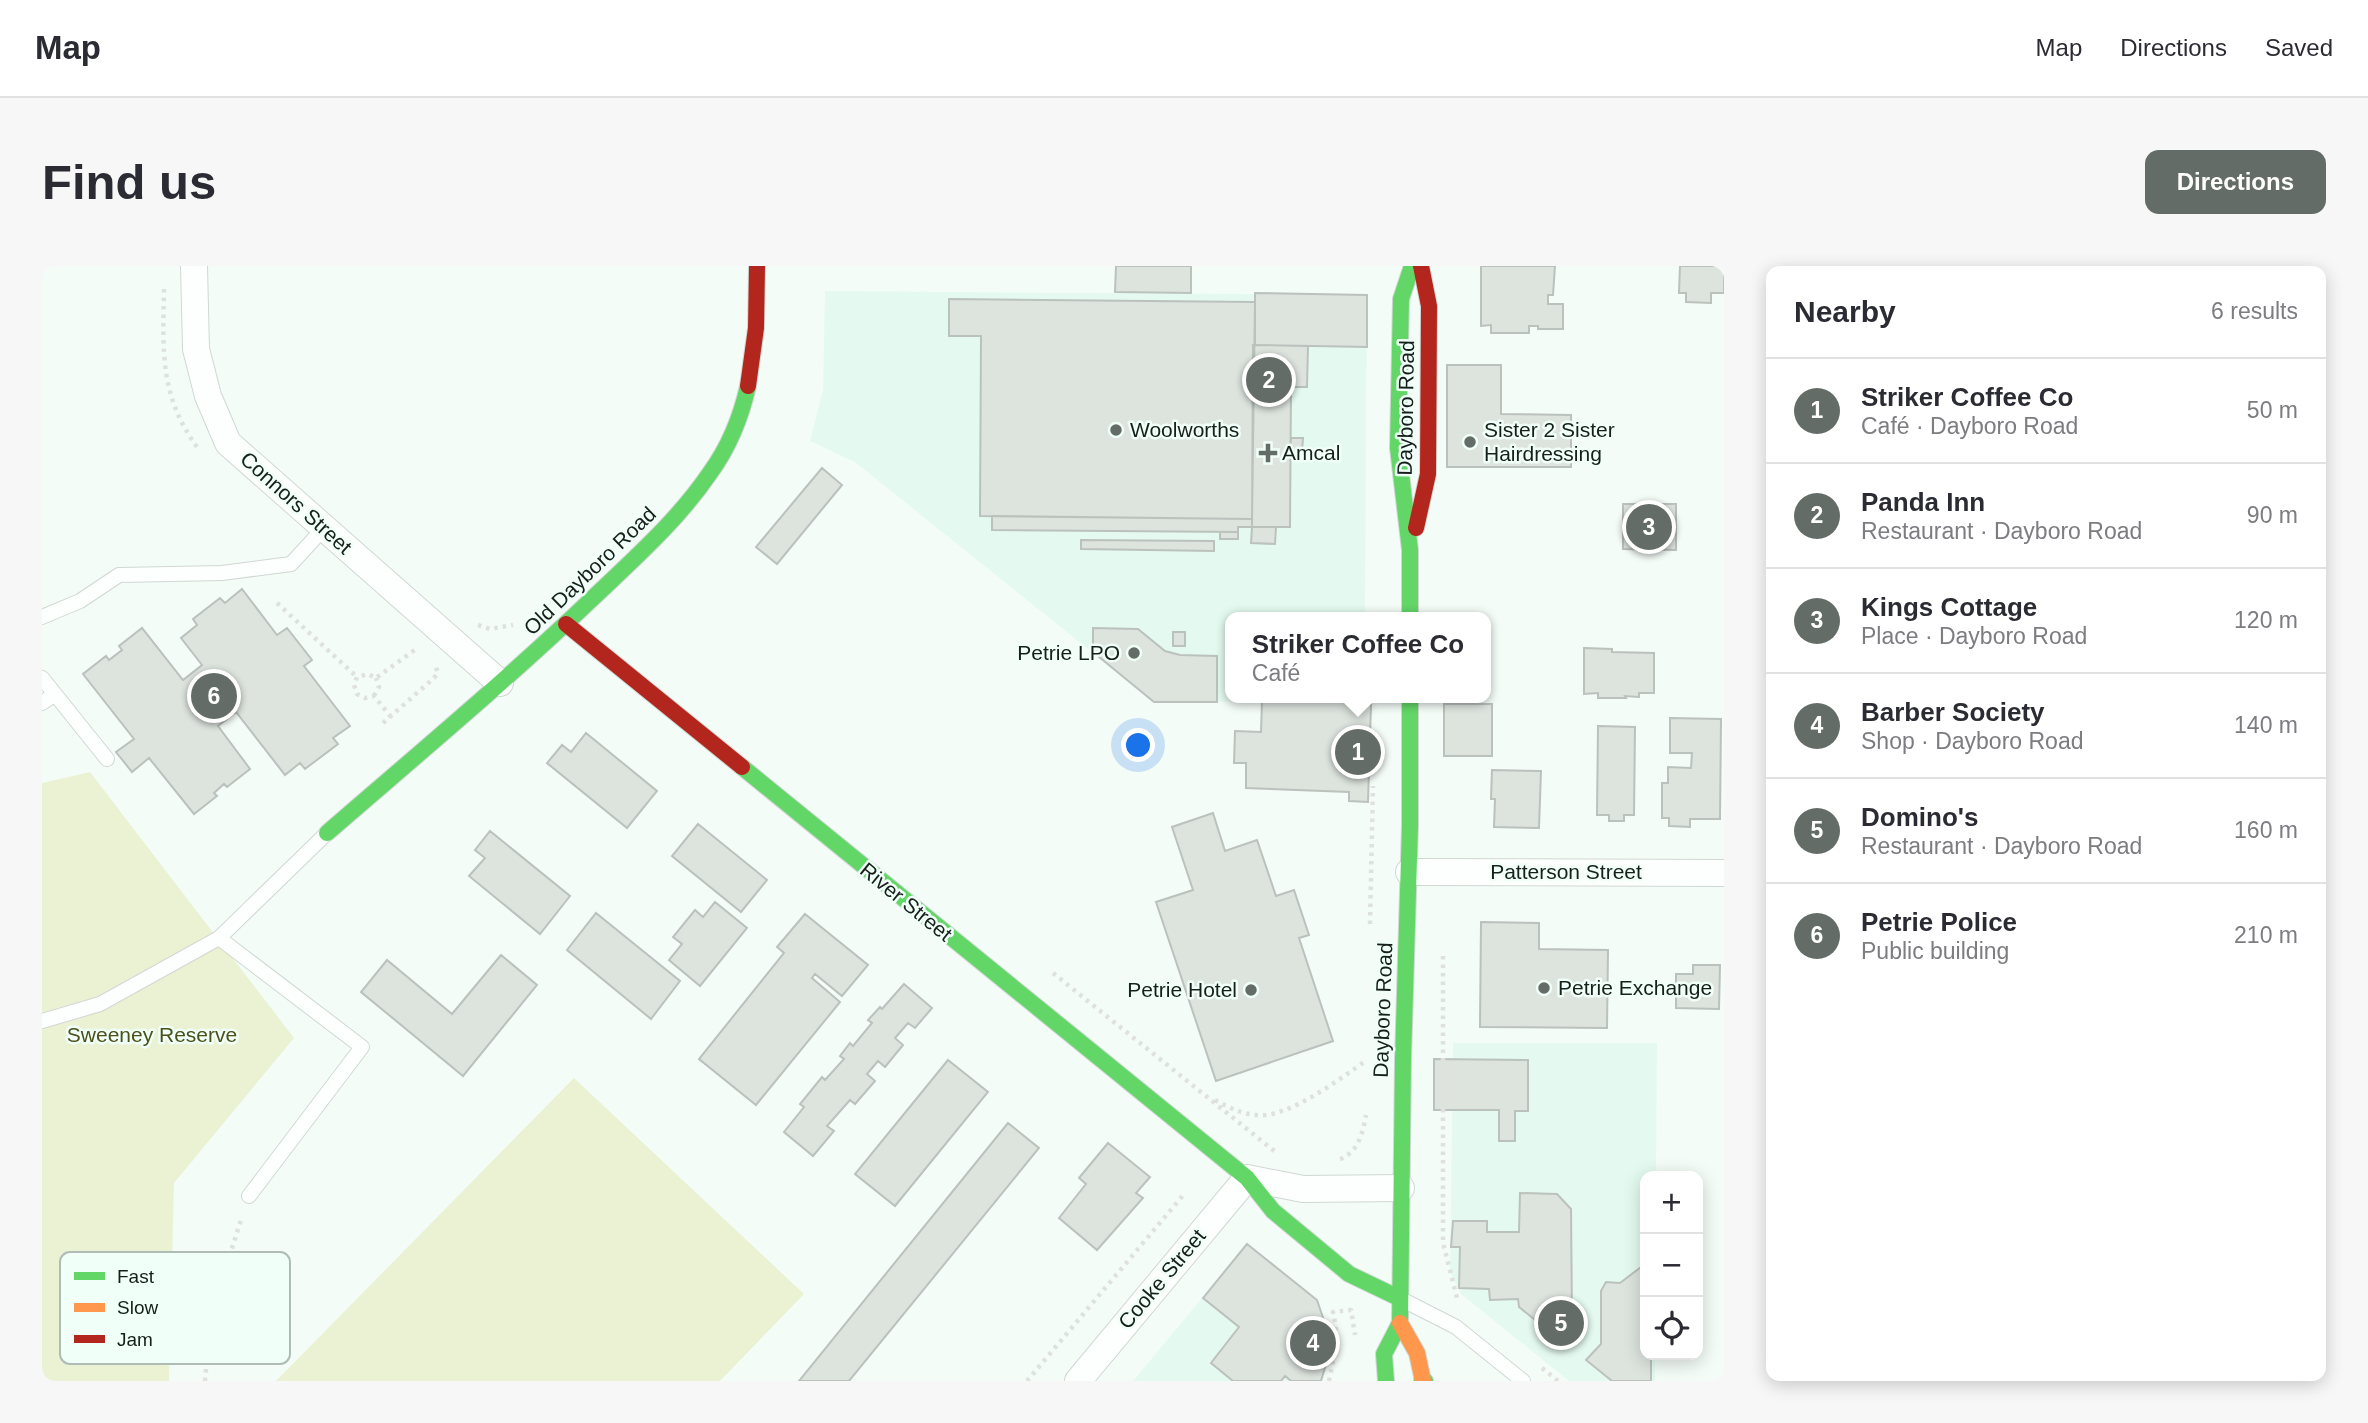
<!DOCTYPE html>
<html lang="en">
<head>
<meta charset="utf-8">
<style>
	:root { --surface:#fff; --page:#f7f7f7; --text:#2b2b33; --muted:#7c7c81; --line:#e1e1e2; --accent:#646c68 }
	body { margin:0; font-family:Helvetica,sans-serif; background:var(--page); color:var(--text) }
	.controls { position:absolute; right:21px; bottom:21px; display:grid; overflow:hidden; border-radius:14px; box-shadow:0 4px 18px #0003 }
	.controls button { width:63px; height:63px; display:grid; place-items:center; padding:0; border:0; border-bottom:2px solid var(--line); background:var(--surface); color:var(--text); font:35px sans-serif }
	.you { position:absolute; left:1097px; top:480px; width:24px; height:24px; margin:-18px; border:5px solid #fff; border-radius:50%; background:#1a73e8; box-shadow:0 0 0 10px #1a73e833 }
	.badge { display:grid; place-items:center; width:46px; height:46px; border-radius:50%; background:var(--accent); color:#fff; font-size:23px; font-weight:700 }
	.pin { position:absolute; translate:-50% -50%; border:4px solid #fff; box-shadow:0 2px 7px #0006 }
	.popup { position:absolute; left:1183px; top:346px; width:266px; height:91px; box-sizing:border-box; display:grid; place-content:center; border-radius:14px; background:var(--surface); filter:drop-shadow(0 2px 5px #0005); font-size:23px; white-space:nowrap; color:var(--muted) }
	.popup b { font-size:26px; color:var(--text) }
	.popup::after { content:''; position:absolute; left:50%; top:100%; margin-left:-14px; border:14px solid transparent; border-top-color:var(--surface) }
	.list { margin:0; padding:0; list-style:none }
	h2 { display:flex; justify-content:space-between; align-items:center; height:91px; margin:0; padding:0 28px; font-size:30px }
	h2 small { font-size:23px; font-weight:400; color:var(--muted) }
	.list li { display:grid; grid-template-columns:46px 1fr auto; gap:21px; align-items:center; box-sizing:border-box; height:105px; padding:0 28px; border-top:2px solid var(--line) }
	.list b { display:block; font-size:26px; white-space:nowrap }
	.list p { margin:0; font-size:23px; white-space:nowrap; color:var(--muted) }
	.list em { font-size:23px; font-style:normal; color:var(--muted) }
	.icon { flex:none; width:38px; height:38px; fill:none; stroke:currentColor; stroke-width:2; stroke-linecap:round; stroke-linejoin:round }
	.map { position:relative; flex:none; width:1682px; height:1115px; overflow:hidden; border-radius:14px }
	header { display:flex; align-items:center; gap:42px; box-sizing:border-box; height:98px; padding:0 35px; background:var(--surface); border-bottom:2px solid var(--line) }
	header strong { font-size:33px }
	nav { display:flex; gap:38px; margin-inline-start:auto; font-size:24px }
	.intro { display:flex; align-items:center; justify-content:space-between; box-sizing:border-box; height:168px; padding:0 42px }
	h1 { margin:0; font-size:49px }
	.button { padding:18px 32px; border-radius:14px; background:var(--accent); color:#fff; font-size:24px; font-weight:700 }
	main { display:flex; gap:42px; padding:0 42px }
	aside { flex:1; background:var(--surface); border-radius:14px; box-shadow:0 4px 18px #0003 }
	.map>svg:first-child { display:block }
	.built { fill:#e4faf1 }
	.green { fill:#ebf2d3 }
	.building { fill:#dde4de; stroke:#bbc1bd; stroke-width:2 }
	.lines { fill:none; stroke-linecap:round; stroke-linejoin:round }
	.lane-casing { stroke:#d0d8d4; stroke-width:16 }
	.street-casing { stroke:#d0d8d4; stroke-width:28 }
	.fast-casing { stroke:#d0d8d4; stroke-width:18 }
	.slow-casing { stroke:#d0d8d4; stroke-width:18 }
	.jam-casing { stroke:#d0d8d4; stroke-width:18 }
	.path { stroke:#dfe1e0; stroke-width:4.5; stroke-dasharray:3.5 5; stroke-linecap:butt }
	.lane { stroke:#fdfffe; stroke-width:14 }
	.street { stroke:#fdfffe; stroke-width:26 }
	.fast { stroke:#63d668; stroke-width:16 }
	.slow { stroke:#ff974d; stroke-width:16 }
	.jam { stroke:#b3261e; stroke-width:16 }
	.poi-dot { fill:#646c68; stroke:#f0fff8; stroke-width:2.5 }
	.labels { text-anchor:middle; stroke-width:5; stroke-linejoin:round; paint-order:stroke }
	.street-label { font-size:21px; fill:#161f1b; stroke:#f0fff8 }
	.poi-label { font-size:21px; fill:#161f1b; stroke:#f0fff8; text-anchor:start }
	.park-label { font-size:21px; fill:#4c5119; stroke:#f0fff8 }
	.key { fill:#f0fff8; stroke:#afbcb6; stroke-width:2 }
	.key-label { font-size:19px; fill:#161f1b }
</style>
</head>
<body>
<header>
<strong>Map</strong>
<nav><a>Map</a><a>Directions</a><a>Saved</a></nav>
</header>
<div class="intro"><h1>Find us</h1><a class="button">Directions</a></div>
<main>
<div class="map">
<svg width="1682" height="1115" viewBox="0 0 1682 1115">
	<rect width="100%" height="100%" fill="#f4fcf8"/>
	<path class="built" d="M783 25 1325 29 1323 351H1188V432H1322V435L1112 436 813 196 768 175 781 124Z
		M1411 777H1615L1614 910H1603V1089H1613V1115H1527L1419 1028 1408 1006Z
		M1205 978 1275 1034 1290 1078 1279 1115H1091Z"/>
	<path class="green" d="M48 506 252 772 132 917 127 1115H0V517Z
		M532 812 762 1028 678 1115H234Z"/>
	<path class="building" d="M1074 0H1149V27L1073 26Z
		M1439 0H1513L1511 29H1506V38H1521V63H1496V60H1487V67H1449V59L1439 60Z
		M1638 0H1682V27H1669V37L1644 36V27H1637Z
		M1213 27 1325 29V81L1213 79Z
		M907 33 1213 36 1210 253 938 250 939 70H907Z
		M1211 79 1266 80 1265 121H1249L1248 261H1210Z
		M1405 99H1459V148L1529 149V201H1405Z
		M1249 172H1261L1260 185H1248Z
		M780 202 800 219 735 298 714 281Z
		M1581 238H1634V284L1581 283Z
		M950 250 1210 253V261H1196V266L950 264Z
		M1210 261H1234L1233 278 1209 277Z
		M1178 266H1196V273H1178Z
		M1039 274 1172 275V285L1039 283Z
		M200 323 235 369 245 362 270 394 262 400 308 460 291 472 296 478 263 503 258 497 243 509 194 446 176 460 208 503 185 521 182 518 172 527 175 530 152 548 107 492 90 506 74 486 92 473 41 408 64 390 67 394 80 384 77 380 100 362 141 414 160 399 139 372 155 359 151 353 178 332 183 337Z
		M1051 362 1096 363 1123 385 1138 389 1175 390V436H1112L1051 386Z
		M1131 366H1143V380H1131Z
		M1542 382 1570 383V386L1612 387V427H1597V431L1583 430 1584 432H1556V427L1542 428Z
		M1220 434 1297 435 1329 439 1326 536 1307 535V526L1204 522V497H1192L1193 465 1219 466Z
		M1402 438H1450V490H1402Z
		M1628 452 1679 453 1678 553H1648V561L1627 560V552H1620V517H1626V501L1649 502 1650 487H1628Z
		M1556 460 1593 461 1592 549H1582V555H1567V549H1555Z
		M544 467 615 525 585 562 505 497 520 479 529 486Z
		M1450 504 1499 505 1497 562 1452 561 1453 533H1449Z
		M1171 547 1183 585 1215 574 1234 630 1252 624 1267 669 1257 672 1291 775 1174 815 1114 636 1151 624 1130 561Z
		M656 558 725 614 699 646 630 590Z
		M448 565 528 630 498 668 427 610 443 592 433 584Z
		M673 636 705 662 658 720 627 694 640 678 631 671 653 644 661 651Z
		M554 647 638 715 609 753 525 684Z
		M763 648 826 699 800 730 773 708 770 712 798 736 714 839 657 793 742 687 735 681Z
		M1439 656 1497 657V683L1566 684 1565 762 1438 761Z
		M459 689 495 719 421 810 319 726 345 694 410 748Z
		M1651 699H1678L1677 743 1634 742V708H1651Z
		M862 718 890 742 873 762 866 757 853 772 861 779 843 801 836 795 825 808 833 815 813 838 808 834 785 860 792 865 771 890 742 866 762 841 758 838 780 811 783 814 802 793 798 790 808 777 811 780 830 757 826 754 838 741 840 743Z
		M1392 793 1486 794V845H1473V875H1457V844H1392Z
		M906 794 946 826 853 940 813 908Z
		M966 857 997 882 807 1115H757Z
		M1066 877 1108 911 1094 927 1101 932 1055 984 1017 952 1044 918 1037 912Z
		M1478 927 1515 928 1529 943 1530 1051 1513 1070 1477 1041 1476 1033 1448 1034 1447 1023 1417 1022 1418 981H1409L1411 955H1445V966H1477Z
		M1205 978 1275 1034 1290 1078 1279 1115H1249L1243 1110 1239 1115H1191L1169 1097 1197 1061 1161 1032Z
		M1603 998V1089H1609V1115H1570L1544 1094 1559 1078V1025L1564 1016 1578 1017Z"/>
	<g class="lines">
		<defs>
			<path id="lane" d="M0 351 38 335 77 309 180 307 249 298 282 262
				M0 412 65 493
				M0 437 13 428
				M177 672 320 781 207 930
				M0 755 58 738 177 672 284 568
				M1361 1034 1414 1061 1481 1115"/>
			<path id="street" d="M152 0 154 83 166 130 186 177 458 417
				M1367 606 1682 607
				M1036 1115 1205 912 1261 923 1359 922"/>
			<path id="fast" d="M1368 351V284L1356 182 1359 33 1370 0
				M700 501 1205 912 1231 945 1307 1008 1357 1032
				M285 567C375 489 466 413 552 331 593 292 636 254 668 207 687 181 699 151 706 120
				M1380 1114 1383 1115
				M1344 1115 1342 1088 1358 1057 1361 793 1368 559V432"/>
			<path id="slow" d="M1358 1057 1375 1087 1381 1115"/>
			<path id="jam" d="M706 120 714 62 715 0
				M1374 262 1386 208 1387 40 1379 0
				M524 358 700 501"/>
		</defs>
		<use href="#lane" class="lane-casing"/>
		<use href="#street" class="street-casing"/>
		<use href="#fast" class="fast-casing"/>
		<use href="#slow" class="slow-casing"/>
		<use href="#jam" class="jam-casing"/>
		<path class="path" d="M122 23C121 83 117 129 155 181
			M235 337 315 411
			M436 359 448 363 471 359
			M332 430 337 421 334 412
			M349 451 332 430 323 432 315 428 312 419 315 411 326 408 334 412 374 383
			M341 457 392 412 396 407 393 399
			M1328 658 1331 520
			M1401 690V977L1416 1036
			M1011 707 1236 888
			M1173 834C1186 841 1199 848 1214 849 1246 853 1299 812 1325 794
			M1298 893C1316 887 1321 866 1324 849
			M1500 1102 1516 1115
			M163 1115 169 1047 200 951
			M985 1115 1143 927
			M1287 1115C1292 1091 1297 1071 1291 1046L1309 1044 1313 1069"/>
		<use href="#lane" class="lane"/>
		<use href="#street" class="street"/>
		<use href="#fast" class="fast"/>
		<use href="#slow" class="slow"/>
		<use href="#jam" class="jam"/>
	</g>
	<g class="poi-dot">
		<circle cx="1074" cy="164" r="7"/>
		<circle cx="1428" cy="176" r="7"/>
		<path d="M1222.5 176.5h7v7h7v7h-7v7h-7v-7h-7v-7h7z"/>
		<circle cx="1092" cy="387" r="7"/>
		<circle cx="1502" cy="722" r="7"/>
		<circle cx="1209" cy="724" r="7"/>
	</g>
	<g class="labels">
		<g class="street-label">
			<text transform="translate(1364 142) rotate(-89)" y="7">Dayboro Road</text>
			<text transform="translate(254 237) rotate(42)" y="7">Connors Street</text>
			<text transform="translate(548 305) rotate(-44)" y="7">Old Dayboro Road</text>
			<text x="1524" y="613">Patterson Street</text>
			<text transform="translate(864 636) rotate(39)" y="7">River Street</text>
			<text transform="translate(1341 744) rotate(-88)" y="7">Dayboro Road</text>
			<text transform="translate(1120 1013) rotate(-50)" y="7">Cooke Street</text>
		</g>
		<g class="poi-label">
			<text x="1088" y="171">Woolworths</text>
			<text x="1442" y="171">Sister 2 Sister<tspan x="1442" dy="24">Hairdressing</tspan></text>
			<text x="1240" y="194">Amcal</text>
			<text x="1078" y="394" text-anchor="end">Petrie LPO</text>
			<text x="1516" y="729">Petrie Exchange</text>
			<text x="1195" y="731" text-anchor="end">Petrie Hotel</text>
		</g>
		<g class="park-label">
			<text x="110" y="776">Sweeney Reserve</text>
		</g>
	</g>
	<rect x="18" y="986" width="230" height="112" rx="10" class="key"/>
	<rect x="32" y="1006" width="31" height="8" fill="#63d668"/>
	<rect x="32" y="1037" width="31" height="9" fill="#ff974d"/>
	<rect x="32" y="1069" width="31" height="8" fill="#b3261e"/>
	<g class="key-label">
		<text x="75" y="1017">Fast</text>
		<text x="75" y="1048">Slow</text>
		<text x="75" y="1080">Jam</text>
	</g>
</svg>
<div class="controls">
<button>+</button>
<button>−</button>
<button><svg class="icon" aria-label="locate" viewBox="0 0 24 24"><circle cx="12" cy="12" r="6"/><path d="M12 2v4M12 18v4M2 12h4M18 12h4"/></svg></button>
</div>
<div class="you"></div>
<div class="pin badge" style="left:1316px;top:486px">1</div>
<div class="popup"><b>Striker Coffee Co</b>Café</div>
<div class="pin badge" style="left:1227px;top:114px">2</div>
<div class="pin badge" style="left:1607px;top:261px">3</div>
<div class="pin badge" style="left:1271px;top:1077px">4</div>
<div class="pin badge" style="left:1519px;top:1057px">5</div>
<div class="pin badge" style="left:172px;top:430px">6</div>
</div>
<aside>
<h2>Nearby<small>6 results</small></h2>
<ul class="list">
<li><span class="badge">1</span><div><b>Striker Coffee Co</b><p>Café · Dayboro Road</p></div><em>50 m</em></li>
<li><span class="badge">2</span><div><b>Panda Inn</b><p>Restaurant · Dayboro Road</p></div><em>90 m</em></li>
<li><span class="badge">3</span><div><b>Kings Cottage</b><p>Place · Dayboro Road</p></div><em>120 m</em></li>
<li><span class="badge">4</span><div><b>Barber Society</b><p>Shop · Dayboro Road</p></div><em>140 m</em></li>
<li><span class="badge">5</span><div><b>Domino's</b><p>Restaurant · Dayboro Road</p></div><em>160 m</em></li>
<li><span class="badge">6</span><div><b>Petrie Police</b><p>Public building</p></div><em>210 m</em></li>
</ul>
</aside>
</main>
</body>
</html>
